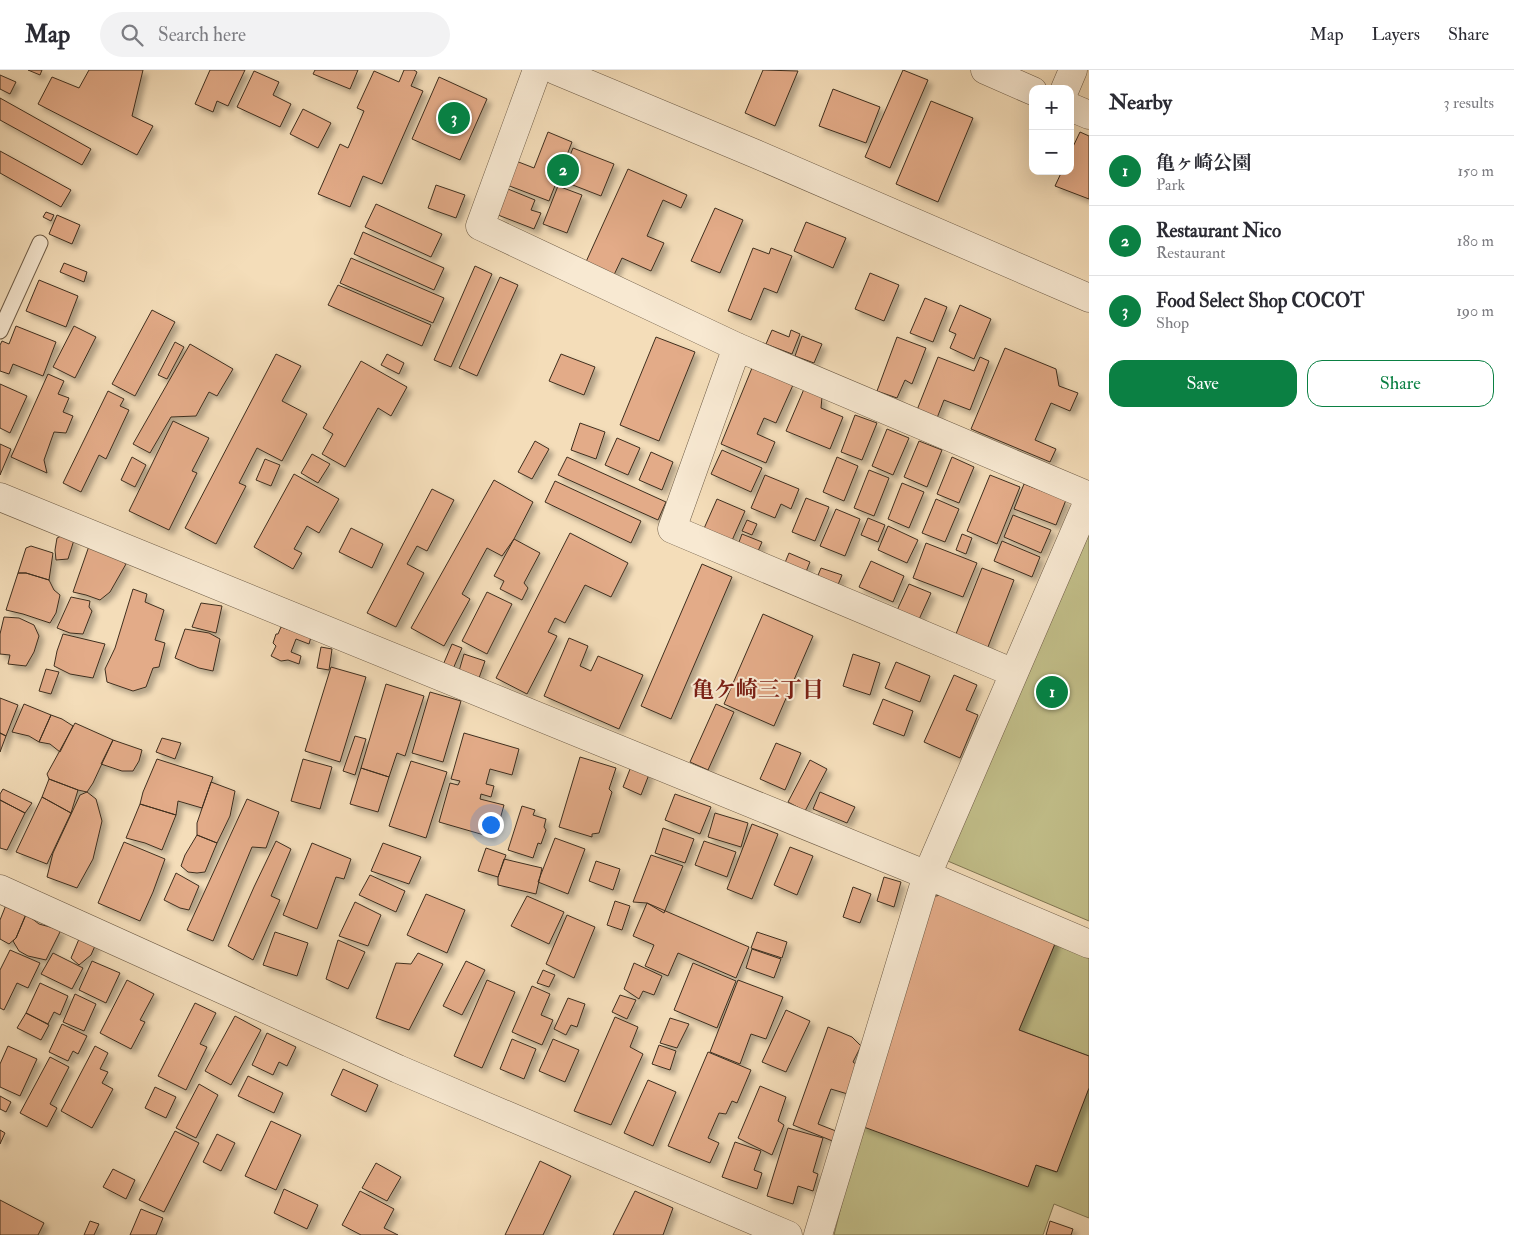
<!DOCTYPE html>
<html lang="en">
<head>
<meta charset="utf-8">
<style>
	:root { --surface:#fff; --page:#f2f2f3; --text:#2b2b33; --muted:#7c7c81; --line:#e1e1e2; --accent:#0b8043 }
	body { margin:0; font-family:"IM FELL Double Pica","Noto Serif JP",serif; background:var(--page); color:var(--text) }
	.controls { position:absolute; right:15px; top:15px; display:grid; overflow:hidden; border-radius:10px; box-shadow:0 5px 20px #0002 }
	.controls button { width:45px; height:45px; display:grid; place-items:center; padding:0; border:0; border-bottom:1px solid var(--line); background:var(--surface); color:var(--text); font:25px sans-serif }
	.you { position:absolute; left:490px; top:754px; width:18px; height:18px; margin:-12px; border:4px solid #fff; border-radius:50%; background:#1a73e8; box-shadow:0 0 0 8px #1a73e833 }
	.badge { display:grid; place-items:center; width:32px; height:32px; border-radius:50%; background:var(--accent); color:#fff; font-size:16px; font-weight:700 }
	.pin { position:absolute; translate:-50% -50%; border:2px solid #fff; box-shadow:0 1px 5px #0006 }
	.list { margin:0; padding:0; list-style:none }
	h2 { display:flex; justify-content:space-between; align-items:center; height:65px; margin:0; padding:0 20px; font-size:21px }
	h2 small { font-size:16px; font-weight:400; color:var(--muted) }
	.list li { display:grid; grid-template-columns:32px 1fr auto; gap:15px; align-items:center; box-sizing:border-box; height:70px; padding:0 20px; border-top:1px solid var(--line) }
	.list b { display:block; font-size:19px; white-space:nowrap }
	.list p { margin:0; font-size:16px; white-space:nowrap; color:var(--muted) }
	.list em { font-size:16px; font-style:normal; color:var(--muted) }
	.actions { display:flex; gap:10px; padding:15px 20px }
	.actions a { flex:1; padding:11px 0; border:1px solid var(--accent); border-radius:15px; text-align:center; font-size:18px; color:var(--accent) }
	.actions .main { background:var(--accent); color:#fff }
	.icon { flex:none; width:28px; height:28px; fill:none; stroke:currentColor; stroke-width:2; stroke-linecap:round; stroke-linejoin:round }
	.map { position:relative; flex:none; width:1089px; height:1165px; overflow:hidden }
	header { display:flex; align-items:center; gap:30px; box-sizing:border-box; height:70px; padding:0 25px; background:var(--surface); border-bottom:1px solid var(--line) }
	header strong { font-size:24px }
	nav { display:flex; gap:28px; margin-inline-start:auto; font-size:18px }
	.search { width:350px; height:45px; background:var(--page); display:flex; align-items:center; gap:12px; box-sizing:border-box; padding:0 18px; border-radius:28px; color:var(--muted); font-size:19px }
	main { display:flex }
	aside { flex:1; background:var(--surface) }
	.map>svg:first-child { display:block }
	.green { fill:#c2bf8a; stroke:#807754 }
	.building { fill:#e3ab88; stroke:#3f2f1e; filter:url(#shadow) }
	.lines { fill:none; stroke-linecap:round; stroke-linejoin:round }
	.service-casing { stroke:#6c5a45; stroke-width:17 }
	.minor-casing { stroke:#6c5a45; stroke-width:29 }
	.tertiary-casing { stroke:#6c5a45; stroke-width:29 }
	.service { stroke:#f8e9d2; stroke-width:15 }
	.minor { stroke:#f8e9d2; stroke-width:28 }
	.tertiary { stroke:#f8e9d2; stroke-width:28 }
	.labels { text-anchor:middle; stroke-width:4; stroke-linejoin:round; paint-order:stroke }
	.neighbourhood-label { font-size:22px; font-weight:bold; fill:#7a1f14; stroke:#f8e9d2 }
</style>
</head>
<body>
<header>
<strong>Map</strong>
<div class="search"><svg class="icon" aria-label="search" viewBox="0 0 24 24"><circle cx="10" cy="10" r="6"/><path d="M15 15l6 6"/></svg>Search here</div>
<nav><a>Map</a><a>Layers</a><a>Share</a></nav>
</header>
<main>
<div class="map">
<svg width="1089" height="1165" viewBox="0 0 1089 1165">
	<defs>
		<filter id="shadow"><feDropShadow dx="4.5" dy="4.5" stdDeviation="2.5" flood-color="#0004"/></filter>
	</defs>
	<rect width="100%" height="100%" fill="#f4ddb9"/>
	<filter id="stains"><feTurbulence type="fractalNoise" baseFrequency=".004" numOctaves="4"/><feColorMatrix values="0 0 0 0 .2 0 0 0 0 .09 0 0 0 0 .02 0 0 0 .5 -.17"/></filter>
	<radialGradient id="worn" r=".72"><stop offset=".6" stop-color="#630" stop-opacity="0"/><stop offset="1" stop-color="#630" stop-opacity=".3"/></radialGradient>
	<path class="green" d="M1089 454V851L943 789Z
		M1057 869 1089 882V986L1019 960Z
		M1089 1018V1148L1054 1134 1043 1165H834L861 1056 1036 1095 1056 1102Z"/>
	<path class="building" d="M28 0H42L40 5Z
		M89 0H143L132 46 153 56 137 85 38 34 52 7 79 18Z
		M210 0H245L228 36 217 31 213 42 195 34Z
		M315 0H358L350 19 313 4Z
		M404 0H414L417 2 411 16 423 21 382 114 363 106 350 137 318 124 340 74 348 78 364 41 357 38 374 1 399 12Z
		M763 0 798 1 775 56 745 43Z
		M903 0 928 10 890 98 865 87Z
		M254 1 279 12 273 25 291 34 280 57 237 37Z
		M0 5 16 12 10 24 0 19Z
		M439 7 487 29 460 90 412 69Z
		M833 19 880 37 866 73 819 56Z
		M0 28 91 79 82 95 0 50Z
		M931 31 973 48 938 132 896 114Z
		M303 39 331 53 318 78 290 64Z
		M548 62 572 72 549 131 507 115 516 91 534 98Z
		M1080 62 1089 66V129L1055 116 1062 101H1070V83Z
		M573 78 614 94 601 126 560 110Z
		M0 81 71 120 61 137 0 103Z
		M628 99 687 125 681 138 663 130 647 166 664 173 651 201 622 188 613 207 585 194Z
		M436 115 465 125 456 148 428 138Z
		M558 116 582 125 567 163 543 154Z
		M508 119 535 130 531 140 541 143 534 159 498 145Z
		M376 134 442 164 431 187 365 157Z
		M715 138 743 150 720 203 691 191Z
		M46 142 54 145 51 151 43 147Z
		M57 145 80 155 72 174 49 164Z
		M806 152 846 168 833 198 794 181Z
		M363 162 444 198 434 220 354 184Z
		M753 178 769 184 771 178 792 186 777 223 764 218 751 250 728 241Z
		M351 188 444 228 433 253 340 213Z
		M64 193 87 202 84 212 60 202Z
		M475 196 492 204 451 297 434 290Z
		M870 203 899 215 884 251 855 239Z
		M500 207 518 215 477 306 459 298Z
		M39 210 78 226 66 257 26 241Z
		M338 215 431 255 422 276 328 235Z
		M925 228 947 237 933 272 910 263Z
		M960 235 991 249 974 289 950 278 956 264 949 261Z
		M152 240 175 252 135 326 112 314Z
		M16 256 56 272 43 306 13 294 9 304 0 301V275L2 271 9 274Z
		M74 256 96 267 75 308 53 297Z
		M772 260 789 267 791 260 800 264 792 284 766 274Z
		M802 266 822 274 814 293 795 286Z
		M656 267 695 282 659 371 620 355Z
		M897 267 926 278 912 314 905 310 897 328 877 321Z
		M175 272 184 277 167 309 158 305Z
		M190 274 233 299 217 326 209 322 196 346 171 347 150 383 133 374Z
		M1005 278 1056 299 1059 316 1078 323 1070 341 1051 333 1035 370 1056 379 1050 392 971 359Z
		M276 284 301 296 282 331 307 344 282 391 257 378 239 413 246 416 216 474 185 458Z
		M387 284 404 293 399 304 381 295Z
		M561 284 595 297 584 325 549 311Z
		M938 287 974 301 980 287 989 291 970 340 944 330 937 348 917 340Z
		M361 291 407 317 391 346 378 338 345 397 322 384 333 364 323 358Z
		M752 298 793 315 776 353 764 348 757 364 775 372 766 393 721 374Z
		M48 304 64 311 58 324 69 328 63 342 73 346 66 363 54 362 44 390 47 403 11 387Z
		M0 314 27 326 10 363 0 358Z
		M804 319 822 327 821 338 843 347 830 379 786 361Z
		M108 321 124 329 120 336 129 340 106 389 99 385 81 422 63 413Z
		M855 345 877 353 862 390 841 382Z
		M173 351 209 368 192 401 197 403 169 460 129 441Z
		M580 353 605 362 596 389 571 380Z
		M887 359 909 368 893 405 872 396Z
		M617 368 640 378 628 405 605 395Z
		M535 371 549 379 532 409 518 402Z
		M919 371 942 380 927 417 904 407Z
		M0 374 11 379 0 405Z
		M722 380 762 398 751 422 711 404Z
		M651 382 673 392 662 420 639 410Z
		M312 384 330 394 318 413 301 403Z
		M132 387 146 395 135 417 121 410Z
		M567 387 666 432 658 450 558 405Z
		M837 387 858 396 844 431 823 422Z
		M952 387 974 397 959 433 937 424Z
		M265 389 280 395 271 416 256 410Z
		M869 400 889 408 874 446 854 438Z
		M294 404 339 429 319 463 307 456 294 479 302 483 293 499 254 477Z
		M765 405 799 419 791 439 781 434 775 448 751 438Z
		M990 405 1020 417 997 474 967 461Z
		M494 410 533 432 514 469 502 486 487 478 462 524 470 529 444 576 411 558Z
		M555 411 641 451 631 473 545 432Z
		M902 413 924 422 909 458 888 449Z
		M1024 414 1066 430 1056 455 1014 439Z
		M432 419 454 430 427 481 417 476 407 494 424 503 396 557 367 543Z
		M806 428 829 437 815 471 792 462Z
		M717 429 745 441 730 475 702 463Z
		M936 429 959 439 945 472 922 463Z
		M836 439 860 449 845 486 820 476Z
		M1013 445 1051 460 1041 483 1004 467Z
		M868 448 885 455 878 472 861 465Z
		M747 450 757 454 752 465 742 461Z
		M888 456 918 470 907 493 878 480Z
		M351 458 383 474 372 498 339 482Z
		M570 463 628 493 611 527 585 515 565 553 555 548 548 562 557 566 527 624 496 608Z
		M742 464 762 472 755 488 736 480Z
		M962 464 972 468 966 484 956 480Z
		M63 465 74 470 68 489 56 490 55 480 57 468Z
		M514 469 540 483 524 513 528 518 522 530 500 519 504 511 494 506Z
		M1002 471 1040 487 1032 507 994 491Z
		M926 473 977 493 963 527 913 508Z
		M31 476 53 483 49 510 26 503H18L26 478Z
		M89 476 117 488 126 494 110 522 100 530 86 525 73 522Z
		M789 483 810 492 803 509 782 500Z
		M871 491 904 506 893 532 859 517Z
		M702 494 732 507 671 649 641 636Z
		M821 498 842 505 835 522 814 515Z
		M982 498 1014 510 986 582 954 569Z
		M18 503H26L49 510 54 520 60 525 56 543 50 553 23 544 6 540Z
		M909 514 931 523 916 556 894 547Z
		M133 519 147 524 145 532 164 540 155 570 165 573 159 597 153 598 146 617 133 621 107 612 105 599 115 578Z
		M487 522 512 534 487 584 462 571Z
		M71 527 90 531 89 537 92 541 83 564 70 563 57 558Z
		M201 533 222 536 216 563 192 557Z
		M763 544 813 566 774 656 724 634Z
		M4 547 19 548 34 555 39 566 34 582 26 596 8 594 10 585 0 584V564Z
		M281 557 311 567 309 574 296 569 291 582 301 586 299 594 288 590 281 591 271 586 276 576 273 573 276 564H278Z
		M185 559 209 563 220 569 213 601 199 598 175 588Z
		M63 564 105 574 93 608 70 604 54 596 57 581Z
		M569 568 588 576 580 596 591 601 598 586 643 605 619 659 544 626Z
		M452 574 462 578 453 599 443 595Z
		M321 577 332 579 329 600 317 598Z
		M464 584 485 591 479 608 459 601Z
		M853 584 880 593 870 625 843 616Z
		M896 592 930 606 920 632 885 618Z
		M331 597 366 607 340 692 305 681Z
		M46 599 59 602 51 624 39 621Z
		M954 605 977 615 966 640 978 645 960 688 924 672Z
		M386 614 424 626 405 686 397 683 389 707 361 698Z
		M430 622 461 631 443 692 412 683Z
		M0 628 18 635 6 666 0 663Z
		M883 629 913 641 904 666 873 654Z
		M24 634 51 645 39 672 29 666 12 662Z
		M716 634 734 642 708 700 690 692Z
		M51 645 62 649 73 656 60 682 50 674 39 672Z
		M75 653 113 670 93 713 87 722 78 720 49 709 47 704Z
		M0 663 6 666 0 682Z
		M464 663 519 679 512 705 490 699 486 714 494 716 491 727 481 724 480 729 504 735 497 760 494 759 491 767 439 752 450 713 458 715 460 711 451 709Z
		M355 666 366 669 355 705 343 701Z
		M162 668 181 673 175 689 156 682Z
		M113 670 142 680 139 691 133 701H122L101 694Z
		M776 673 801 683 785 720 760 709Z
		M580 687 616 698 609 719 612 722 599 763 592 764V767L559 757Z
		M157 689 213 707 202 738 178 731 176 745 140 734 143 722Z
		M303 689 332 697 320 739 291 731Z
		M810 690 827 699 805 741 788 732Z
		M411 691 447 702 426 768 389 756Z
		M632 694 650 702 641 725 623 717Z
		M361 698 389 707 378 742 350 734Z
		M49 709 78 720 71 743 42 727Z
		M211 712 235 721 230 746 217 773 197 765V753Z
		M3 719 32 733 25 743 0 730V724Z
		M87 722 96 729 102 751 93 789 77 818 47 807 53 783 80 725Z
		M820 722 855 737 847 753 813 739Z
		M675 724 711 737 700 764 665 750Z
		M42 727 71 743 47 794 16 782Z
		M247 729 279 742 266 778 252 777 213 871 187 860Z
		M0 730 25 743 7 780 0 778Z
		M140 734 176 745 162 780 145 773 126 768Z
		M522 736 535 740 533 745 546 749 544 757 546 760 541 774 538 773 533 788 508 780Z
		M715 743 748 753 741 777 708 767Z
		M752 754 778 764 752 829 727 819Z
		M663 758 694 769 685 793 655 783Z
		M197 765 217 773 205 802 197 803 188 802 181 796 185 785Z
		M555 768 585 779 568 824 538 812Z
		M276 771 291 779 271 826 280 830 253 890 228 876 254 817Z
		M704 771 736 782 727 807 695 795Z
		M124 772 165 789 153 822 140 851 98 833Z
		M312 773 351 789 344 809 336 807 317 859 283 845Z
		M383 773 421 787 409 814 371 801Z
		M790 777 813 786 797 825 774 815Z
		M486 778 506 785 498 807 478 801Z
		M651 785 683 796 664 843 647 833 633 832Z
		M504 789 542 798 536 824 498 815V807Z
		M596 791 620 799 613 820 589 811Z
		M176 803 199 816 189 840 180 838 164 830Z
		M370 805 405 821 396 842 359 825Z
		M884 807 901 812 894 837 877 831Z
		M853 817 871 824 860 853 843 847Z
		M426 824 465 840 447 883 407 865Z
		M947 824 1057 869 1019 960 1089 986V1018L1057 1102 1036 1095 1028 1117 861 1056 930 827Z
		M527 826 564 842 549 874 511 856Z
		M8 830 30 839 25 847 16 868 9 874 0 869V850Z
		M615 831 630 836 622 860 607 855Z
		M355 832 381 845 368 876 339 866Z
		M647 833 749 877 736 908 678 883 668 906 645 896 654 875 633 866Z
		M26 844 39 854 61 860 46 890 28 886 19 881 13 871 16 868Z
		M567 845 595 857 574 908 546 894Z
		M275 862 308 873 297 906 263 895Z
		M757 862 787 872 782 888 751 878Z
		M79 869H98L91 885 79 895 71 888Z
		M338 870 365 882 348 919 326 909Z
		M752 879 781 889 774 908 746 898Z
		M10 880 40 893 28 918 17 913 4 940 0 938V900Z
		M53 883 83 898 72 919 41 904Z
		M418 883 443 894 409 960 376 948 396 893 411 894Z
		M92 891 120 903 106 933 79 920Z
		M466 891 485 900 462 945 443 936Z
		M634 893 662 906 654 925 643 921 639 929 624 919Z
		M693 893 736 911 717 958 674 940Z
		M543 900 555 905 549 917 537 913Z
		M127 910 154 924 140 950 145 952 131 979 100 963Z
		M487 910 515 922 482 998 454 986Z
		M738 910 783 927 766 969 751 964 740 994 710 982Z
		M40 913 68 926 60 945 54 942 48 954 26 943Z
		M532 916 550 924 541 945 553 950 542 975 512 962Z
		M75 924 96 934 84 961 63 952Z
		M620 925 636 930 627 949 612 942Z
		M568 928 585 934 577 957 571 955 566 965 554 959Z
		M195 933 216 943 200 974 207 977 186 1020 158 1006Z
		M786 940 810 951 786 1002 762 992Z
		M26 943 49 955 41 970 17 958Z
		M235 946 261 960 231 1015 205 1001Z
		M615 947 638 957 630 977 643 984 611 1055 574 1041Z
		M670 948 689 954 677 978 660 973Z
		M62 954 87 966 78 984 73 981 68 991 49 982Z
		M828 957 852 967 861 976 853 992 862 999 851 1025 831 1019 818 1054 841 1063 835 1072 793 1055Z
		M267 963 296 977 287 996 279 992 273 1005 252 995Z
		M512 969 536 979 524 1009 500 999Z
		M553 969 579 980 565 1012 539 1001Z
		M659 975 676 981 670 1000 652 994Z
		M8 976 37 989 20 1026 0 1017V994Z
		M95 976 108 983 100 999 108 1002 102 1013 113 1019 92 1058 61 1041Z
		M708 982 751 1000 737 1033 732 1031 726 1044 719 1043 708 1068 719 1073 710 1093 668 1076Z
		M50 987 69 997 50 1034 57 1038 47 1057 20 1043Z
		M343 999 378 1015 366 1042 331 1025Z
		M248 1006 283 1023 274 1043 238 1026Z
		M648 1010 676 1022 653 1076 624 1063Z
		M199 1014 218 1025 196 1068 176 1058Z
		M760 1016 786 1027 778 1051 784 1055 772 1085 738 1068Z
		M155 1017 176 1027 166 1048 145 1038Z
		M0 1026 11 1032 6 1042 0 1039Z
		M271 1051 301 1065 276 1120 245 1106Z
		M788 1058 823 1068 813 1102 818 1104 813 1121 798 1116 793 1134 767 1126Z
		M0 1060 5 1063 0 1074Z
		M175 1061 199 1073 164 1142 139 1130Z
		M217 1064 235 1073 221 1101 203 1092Z
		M735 1072 761 1081 754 1100 762 1103 757 1119 722 1107Z
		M540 1091 571 1106 543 1165H505Z
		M376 1093 401 1107 387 1131 362 1118Z
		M113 1099 135 1110 126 1129 103 1117Z
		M284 1119 318 1135 307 1159 274 1143Z
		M360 1121 394 1139 384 1158 398 1165H361L342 1155Z
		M635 1121 673 1138 663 1165H613Z
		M0 1130 44 1153 38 1165H0Z
		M141 1139 163 1148 156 1165H130Z
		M90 1151 99 1154 94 1165H84Z
		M1050 1151 1073 1159 1071 1165H1046Z"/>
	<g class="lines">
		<defs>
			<path id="service" d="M0 261 40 173"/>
			<path id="minor" d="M537 0 480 156 737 277 1089 426
				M985 0 1033 21
				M1065 19 1073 0
				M1070 37 1089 45
				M737 277 672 459 1014 603
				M0 427 927 805 1089 874
				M0 819 398 999 788 1165
				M818 1165 927 805 1089 429"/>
			<path id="tertiary" d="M555 0 756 84 1089 228"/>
		</defs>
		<use href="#service" class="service-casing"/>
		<use href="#minor" class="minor-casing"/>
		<use href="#tertiary" class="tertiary-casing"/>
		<use href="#service" class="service"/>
		<use href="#minor" class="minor"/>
		<use href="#tertiary" class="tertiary"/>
	</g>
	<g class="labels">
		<g class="neighbourhood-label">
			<text x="758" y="627">亀ケ崎三丁目</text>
		</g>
	</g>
	<rect width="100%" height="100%" filter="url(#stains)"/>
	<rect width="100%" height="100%" fill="url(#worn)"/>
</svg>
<div class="controls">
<button>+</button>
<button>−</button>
</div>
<div class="you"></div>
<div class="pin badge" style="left:1052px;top:622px">1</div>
<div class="pin badge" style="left:563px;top:100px">2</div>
<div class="pin badge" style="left:454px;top:48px">3</div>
</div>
<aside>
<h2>Nearby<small>3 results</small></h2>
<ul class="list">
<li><span class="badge">1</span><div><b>亀ヶ崎公園</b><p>Park</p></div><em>150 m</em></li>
<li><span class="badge">2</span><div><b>Restaurant Nico</b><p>Restaurant</p></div><em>180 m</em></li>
<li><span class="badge">3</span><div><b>Food Select Shop COCOT</b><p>Shop</p></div><em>190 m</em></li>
</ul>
<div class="actions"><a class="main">Save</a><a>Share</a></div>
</aside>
</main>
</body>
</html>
